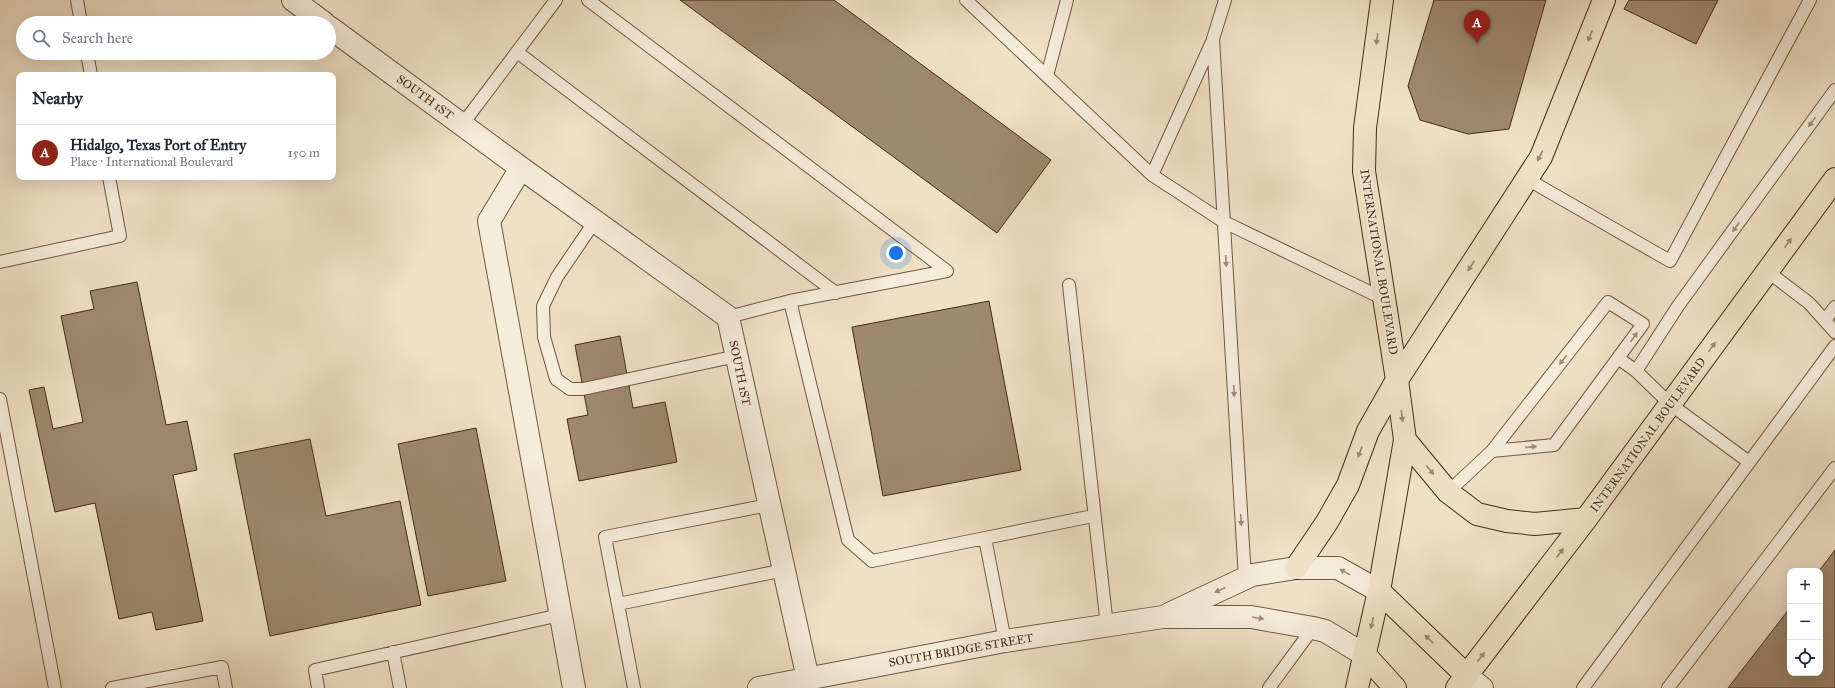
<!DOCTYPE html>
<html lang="en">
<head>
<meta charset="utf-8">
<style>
	:root { --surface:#fff; --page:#f2f2f3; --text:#1f2937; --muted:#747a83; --line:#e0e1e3; --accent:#8f2418 }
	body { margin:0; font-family:"IM FELL Great Primer",serif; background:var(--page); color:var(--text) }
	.controls { position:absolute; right:12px; bottom:12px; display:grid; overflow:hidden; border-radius:8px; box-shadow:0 4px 16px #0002 }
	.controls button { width:36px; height:36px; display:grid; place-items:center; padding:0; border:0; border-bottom:1px solid var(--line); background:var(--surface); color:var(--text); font:20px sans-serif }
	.you { position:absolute; left:896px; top:253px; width:14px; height:14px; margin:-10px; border:3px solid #fff; border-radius:50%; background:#1a73e8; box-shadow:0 0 0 6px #1a73e833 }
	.badge { display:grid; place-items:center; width:26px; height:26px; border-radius:50%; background:var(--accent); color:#fff; font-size:13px; font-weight:700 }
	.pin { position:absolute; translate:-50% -33px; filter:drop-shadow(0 1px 2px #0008) }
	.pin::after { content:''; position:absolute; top:21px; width:14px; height:12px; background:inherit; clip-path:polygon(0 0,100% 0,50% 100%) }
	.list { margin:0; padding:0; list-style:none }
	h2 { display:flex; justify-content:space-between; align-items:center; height:52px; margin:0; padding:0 16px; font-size:17px }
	h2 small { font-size:13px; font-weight:400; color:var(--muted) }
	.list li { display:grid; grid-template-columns:26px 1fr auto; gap:12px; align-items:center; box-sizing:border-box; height:56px; padding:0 16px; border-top:1px solid var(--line) }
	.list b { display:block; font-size:15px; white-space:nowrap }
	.list p { margin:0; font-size:13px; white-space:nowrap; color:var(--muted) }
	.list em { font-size:13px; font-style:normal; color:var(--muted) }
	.icon { flex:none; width:22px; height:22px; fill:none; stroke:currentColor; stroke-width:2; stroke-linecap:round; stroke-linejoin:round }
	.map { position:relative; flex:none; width:1835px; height:688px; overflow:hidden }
	.search { position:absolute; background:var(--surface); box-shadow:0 4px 16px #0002; left:16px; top:16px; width:320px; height:44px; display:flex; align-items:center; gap:10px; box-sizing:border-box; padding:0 14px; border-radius:22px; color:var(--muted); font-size:15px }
	.panel { position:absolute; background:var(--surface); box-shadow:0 4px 16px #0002; left:16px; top:72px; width:320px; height:108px; border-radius:8px }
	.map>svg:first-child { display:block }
	.building { fill:#9e8971; stroke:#472915 }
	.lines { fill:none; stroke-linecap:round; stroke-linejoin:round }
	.service-casing { stroke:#715741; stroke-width:14 }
	.minor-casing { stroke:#715741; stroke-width:24 }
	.primary-casing { stroke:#472915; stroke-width:24 }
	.service { stroke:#f5ecda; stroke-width:12 }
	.minor { stroke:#f5ecda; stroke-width:22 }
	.primary { stroke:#efe1c6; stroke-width:22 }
	.oneway { fill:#9b856e }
	.oneway2 { fill:#9e8a78 }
	.labels { text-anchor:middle; stroke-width:3; stroke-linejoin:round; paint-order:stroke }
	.street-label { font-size:12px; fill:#472915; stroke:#f5ecda }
</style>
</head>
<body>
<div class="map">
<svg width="1835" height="688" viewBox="0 0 1835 688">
	<rect width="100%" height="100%" fill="#efe1c6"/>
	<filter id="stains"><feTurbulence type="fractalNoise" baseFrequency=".005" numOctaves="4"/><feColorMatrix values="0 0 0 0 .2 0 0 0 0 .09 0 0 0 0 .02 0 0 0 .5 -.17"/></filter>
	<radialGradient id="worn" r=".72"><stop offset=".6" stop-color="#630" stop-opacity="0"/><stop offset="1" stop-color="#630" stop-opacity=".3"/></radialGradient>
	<path class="building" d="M680 0H834L1051 160 997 233Z
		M1434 0H1546L1509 129 1468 134 1420 120 1408 86Z
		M1629 0H1718L1696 44 1624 9Z
		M137 282 166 425 187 421 197 470 173 475 203 621 156 630 152 612 119 619 95 503 55 512 29 390 44 387 53 429 83 422 61 316 94 309 90 291Z
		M989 301 1021 470 883 496 852 327Z
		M620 336 633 408 665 402 677 462 579 481 567 419 588 415 575 345Z
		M476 428 506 581 428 596 398 444Z
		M310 439 326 516 400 501 421 605 270 636 234 454Z
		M1835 550V688H1728L1790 608V673H1820V571H1819Z"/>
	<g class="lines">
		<defs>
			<path id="service" d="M77 0 81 23
				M588 0 947 271 790 301
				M966 0 1152 175
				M1225 0 1213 39 1245 579
				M1212 42 1152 175 1224 222 1384 299
				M517 52 836 293
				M87 53 91 75
				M1047 76 1067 0
				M462 125 556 0
				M1527 179 1670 261 1810 0
				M595 221 557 277 543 306 544 337 556 379 570 389H583L737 356
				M0 262 120 236 109 177
				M1767 271 1809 303 1835 332
				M1069 285 1107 626
				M728 317 790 301 848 540 872 561 985 538 1005 641
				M1825 320 1835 307
				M1618 358 1636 371 1670 404 1749 462
				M1636 371 1678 306 1835 90
				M0 399 55 688
				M1448 492 1492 451 1608 302 1643 324 1554 445 1492 451
				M985 538 1093 516
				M618 604 784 570
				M393 652 400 688
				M112 688 222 667 226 688
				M318 688 315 670 560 615
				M634 688 605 537 769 505
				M1269 688 1313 628
				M1583 688 1835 346
				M1668 688 1835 468"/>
			<path id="minor" d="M293 0 324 23
				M329 27 521 168 728 317 808 679
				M521 168 489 221 574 688
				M1169 614 1252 575 1296 568H1338L1379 591
				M1467 676 1482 688
				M759 688 1005 641 1163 617H1251L1313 628 1325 631 1365 655"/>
			<path id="primary" d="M1405 440 1448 492 1477 514 1507 521 1535 524 1586 519
				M1296 568 1327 522 1348 485 1368 431 1397 380 1364 171 1365 128 1382 0
				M1379 591 1467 676
				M1365 655 1395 688
				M1357 688 1379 591 1405 440 1397 380 1541 157 1604 0
				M1457 688 1586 519 1835 179"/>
		</defs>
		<use href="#service" class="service-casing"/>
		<use href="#minor" class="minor-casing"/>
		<use href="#primary" class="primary-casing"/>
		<use href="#service" class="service"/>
		<use href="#minor" class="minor"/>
		<use href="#primary" class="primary"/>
	</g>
	<defs><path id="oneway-solid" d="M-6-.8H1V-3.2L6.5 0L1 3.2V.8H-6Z"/></defs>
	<g class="oneway">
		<use href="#oneway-solid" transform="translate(1590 36) rotate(112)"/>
		<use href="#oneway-solid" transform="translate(1377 39) rotate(98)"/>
		<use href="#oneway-solid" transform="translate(1540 156) rotate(117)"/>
		<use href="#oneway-solid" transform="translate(1788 243) rotate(-54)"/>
		<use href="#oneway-solid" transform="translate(1471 266) rotate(123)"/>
		<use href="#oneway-solid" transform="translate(1712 347) rotate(-54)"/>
		<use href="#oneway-solid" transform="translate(1402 416) rotate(83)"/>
		<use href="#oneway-solid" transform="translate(1360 452) rotate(110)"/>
		<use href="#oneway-solid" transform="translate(1430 470) rotate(50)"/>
		<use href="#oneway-solid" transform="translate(1560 553) rotate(-53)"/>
		<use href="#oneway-solid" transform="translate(1372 623) rotate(103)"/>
		<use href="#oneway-solid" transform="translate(1429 639) rotate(-136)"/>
		<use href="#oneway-solid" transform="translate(1481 657) rotate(-53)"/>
	</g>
	<g class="oneway2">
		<use href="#oneway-solid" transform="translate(1812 122) rotate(126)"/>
		<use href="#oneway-solid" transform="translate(1736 227) rotate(126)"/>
		<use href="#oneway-solid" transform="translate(1226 261) rotate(87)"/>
		<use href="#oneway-solid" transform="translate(1634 337) rotate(-54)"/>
		<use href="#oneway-solid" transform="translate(1563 360) rotate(128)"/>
		<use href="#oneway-solid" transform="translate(1234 391) rotate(87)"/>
		<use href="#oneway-solid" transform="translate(1531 447) rotate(-6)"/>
		<use href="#oneway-solid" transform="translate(1241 520) rotate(87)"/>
		<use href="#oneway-solid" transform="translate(1345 572) rotate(-151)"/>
		<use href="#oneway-solid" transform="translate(1220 590) rotate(155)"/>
		<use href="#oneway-solid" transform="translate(1258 618) rotate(10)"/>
	</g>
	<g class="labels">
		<g class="street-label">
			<text transform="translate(425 97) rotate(36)" y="4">SOUTH 1ST</text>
			<text transform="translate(1379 262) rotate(81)" y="4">INTERNATIONAL BOULEVARD</text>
			<text transform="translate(740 373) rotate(78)" y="4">SOUTH 1ST</text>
			<text transform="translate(1648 435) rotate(-54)" y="4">INTERNATIONAL BOULEVARD</text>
			<text transform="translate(961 650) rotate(-10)" y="4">SOUTH BRIDGE STREET</text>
		</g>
	</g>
	<rect width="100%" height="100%" filter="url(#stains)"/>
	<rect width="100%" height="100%" fill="url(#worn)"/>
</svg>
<div class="controls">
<button>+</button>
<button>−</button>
<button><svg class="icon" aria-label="locate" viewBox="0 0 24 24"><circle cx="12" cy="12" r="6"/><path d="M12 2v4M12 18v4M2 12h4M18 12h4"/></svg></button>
</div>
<div class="you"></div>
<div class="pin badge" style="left:1477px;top:43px">A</div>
<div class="search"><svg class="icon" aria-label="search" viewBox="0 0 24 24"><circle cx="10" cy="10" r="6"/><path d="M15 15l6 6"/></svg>Search here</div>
<section class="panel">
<h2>Nearby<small></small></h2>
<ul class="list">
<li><span class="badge">A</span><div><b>Hidalgo, Texas Port of Entry</b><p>Place · International Boulevard</p></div><em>150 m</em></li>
</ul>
</section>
</div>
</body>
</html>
